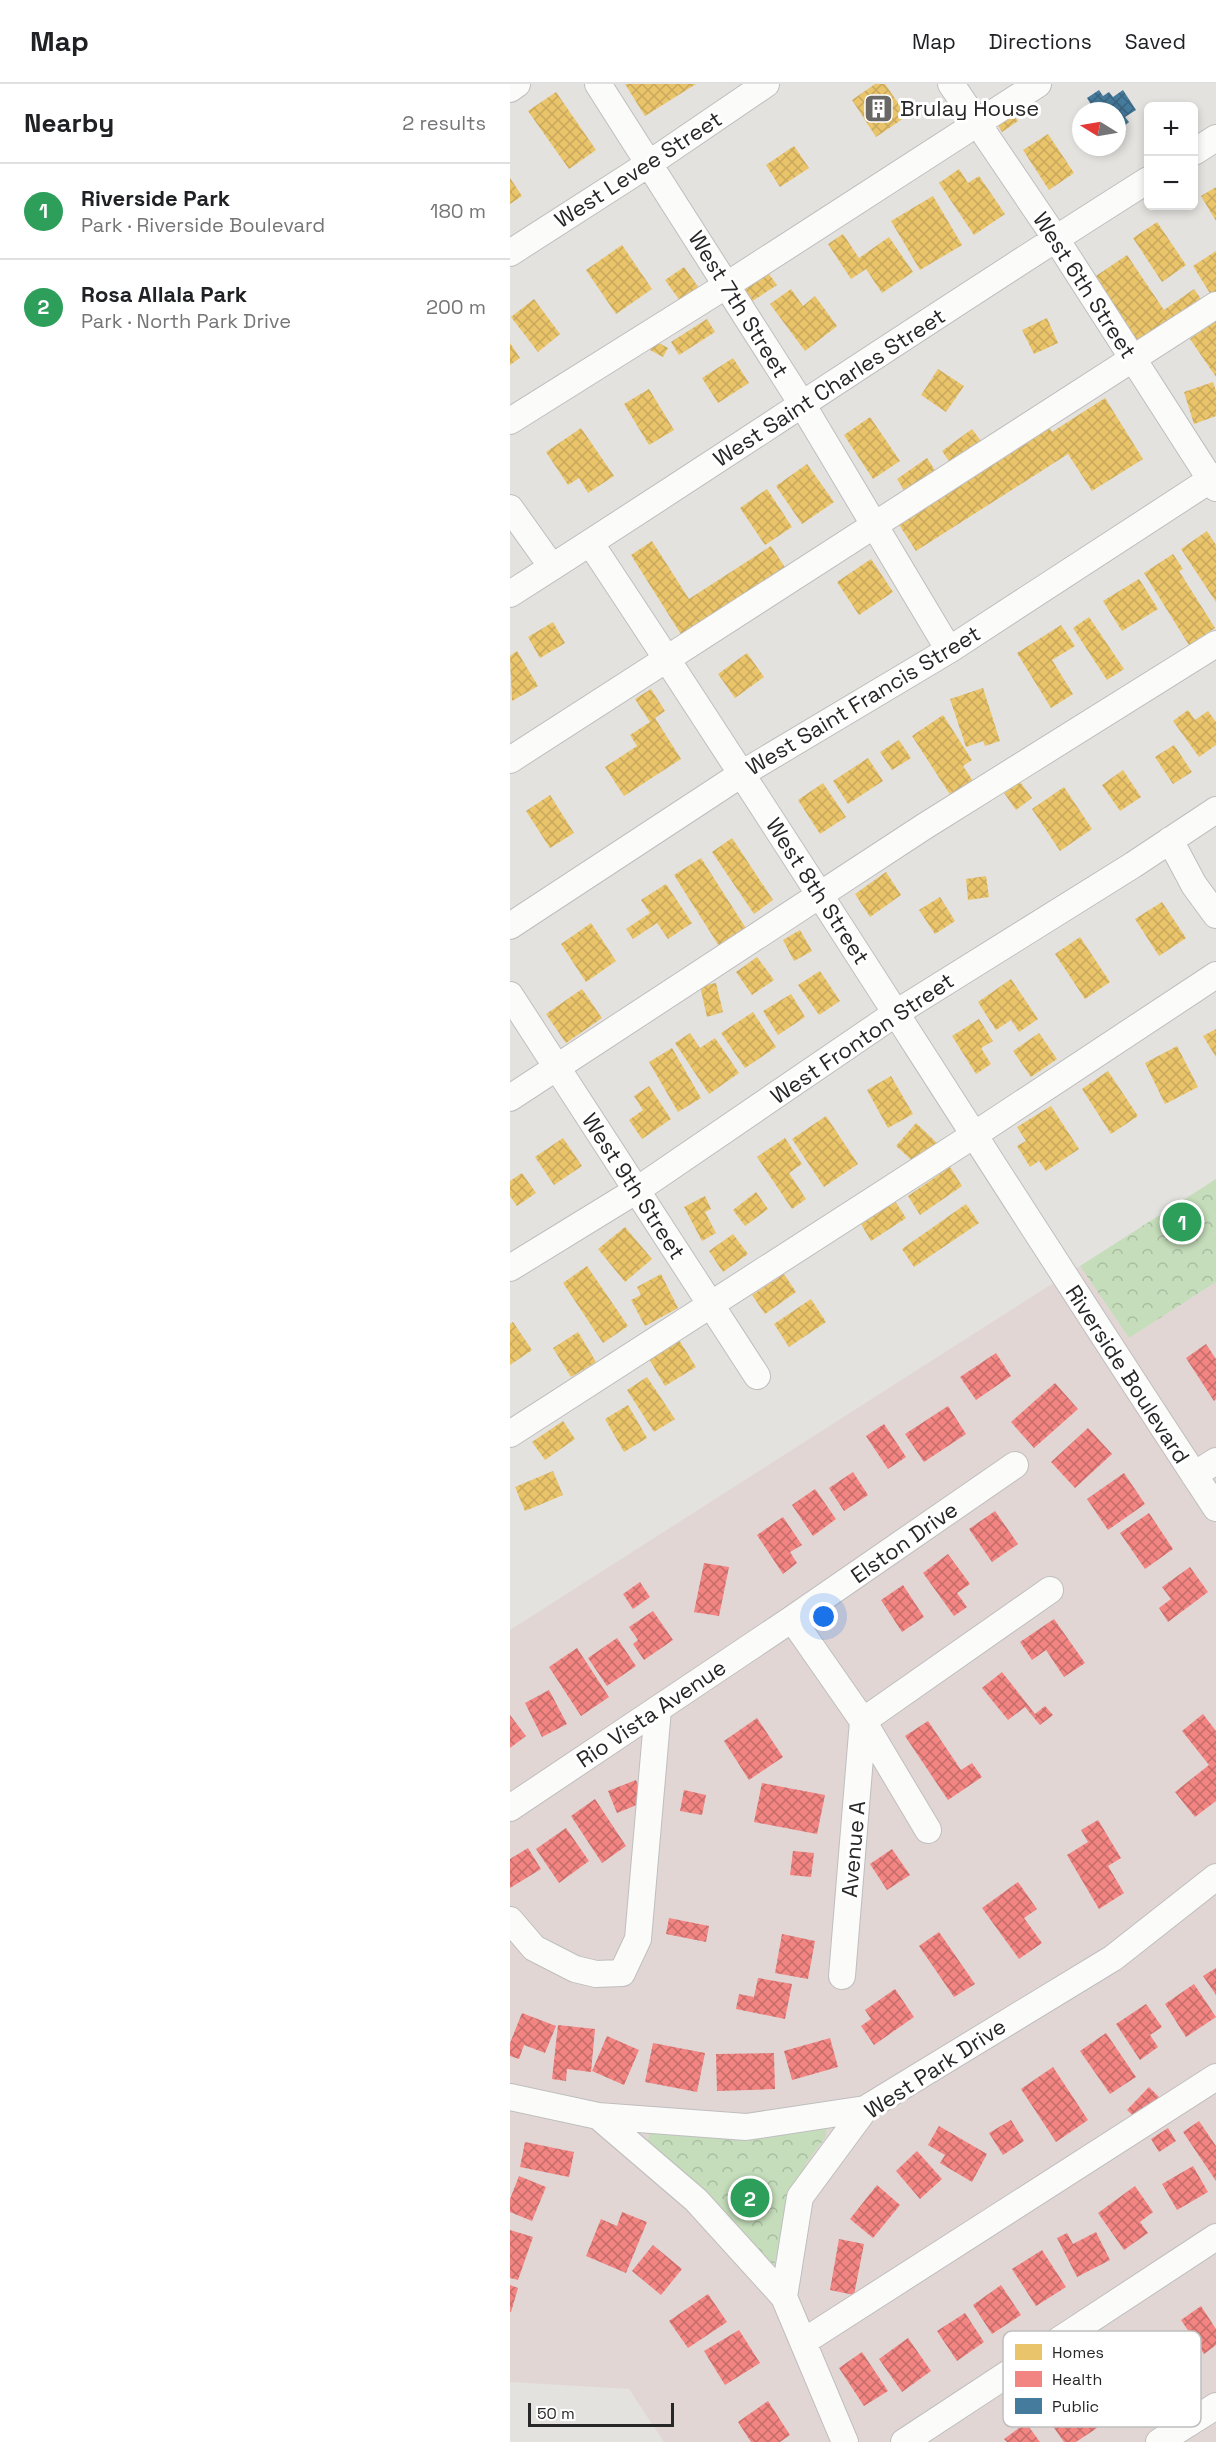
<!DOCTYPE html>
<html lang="en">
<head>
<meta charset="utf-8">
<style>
	:root { --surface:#fff; --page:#f2f2f2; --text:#202124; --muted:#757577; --line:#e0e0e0; --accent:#7c3aed }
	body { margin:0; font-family:"Space Grotesk",sans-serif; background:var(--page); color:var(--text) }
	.controls { position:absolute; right:18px; top:18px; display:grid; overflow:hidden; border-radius:9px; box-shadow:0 3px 9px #0003 }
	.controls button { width:54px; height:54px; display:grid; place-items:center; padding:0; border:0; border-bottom:2px solid var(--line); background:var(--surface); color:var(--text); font:30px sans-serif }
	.compass { position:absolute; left:562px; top:18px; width:54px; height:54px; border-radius:50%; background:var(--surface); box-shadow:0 3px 9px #0003; rotate:281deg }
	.scale { position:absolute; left:18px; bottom:15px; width:146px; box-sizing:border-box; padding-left:6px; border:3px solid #272727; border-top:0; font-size:16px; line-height:21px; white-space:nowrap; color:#272727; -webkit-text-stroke:4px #fff; paint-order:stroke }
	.you { position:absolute; left:314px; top:1533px; width:21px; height:21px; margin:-15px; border:4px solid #fff; border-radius:50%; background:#1a73e8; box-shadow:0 0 0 9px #1a73e833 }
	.badge { display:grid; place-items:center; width:39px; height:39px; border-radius:50%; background:var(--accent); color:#fff; font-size:20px; font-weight:700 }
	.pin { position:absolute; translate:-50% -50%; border:3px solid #fff; box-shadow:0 2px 6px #0006 }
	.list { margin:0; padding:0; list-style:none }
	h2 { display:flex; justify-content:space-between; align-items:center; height:78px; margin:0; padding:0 24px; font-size:26px }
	h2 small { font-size:20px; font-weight:400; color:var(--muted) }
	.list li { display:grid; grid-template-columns:39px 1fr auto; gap:18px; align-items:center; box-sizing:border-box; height:96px; padding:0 24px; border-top:2px solid var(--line) }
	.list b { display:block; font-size:22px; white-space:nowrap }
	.list p { margin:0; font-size:20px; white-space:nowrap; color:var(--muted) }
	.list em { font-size:20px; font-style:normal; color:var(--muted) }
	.map { position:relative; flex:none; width:706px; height:2358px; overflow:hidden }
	header { display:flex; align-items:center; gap:36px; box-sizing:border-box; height:84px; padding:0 30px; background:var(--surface); border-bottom:2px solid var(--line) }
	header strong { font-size:28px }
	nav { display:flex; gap:33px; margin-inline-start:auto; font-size:21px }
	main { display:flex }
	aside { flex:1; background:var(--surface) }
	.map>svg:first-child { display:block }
	.medical { fill:#e2d6d4 }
	.forest { fill:url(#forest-crowns) }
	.homes { fill:url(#homes-cross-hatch) }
	.health { fill:url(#health-cross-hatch) }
	.public { fill:url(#public-cross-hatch) }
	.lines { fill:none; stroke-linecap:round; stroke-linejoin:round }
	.minor-casing { stroke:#bfbebf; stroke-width:28 }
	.minor { stroke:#fbfbfa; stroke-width:26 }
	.labels { text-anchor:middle; stroke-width:6; stroke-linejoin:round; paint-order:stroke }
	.poi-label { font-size:22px; fill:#272727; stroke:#fff; text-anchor:start }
	.street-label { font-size:22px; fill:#272727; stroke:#fff }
	.key { fill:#fff; stroke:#bebebe; stroke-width:1.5 }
	.key-label { font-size:16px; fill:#272727 }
</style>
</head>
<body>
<header>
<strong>Map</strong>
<nav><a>Map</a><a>Directions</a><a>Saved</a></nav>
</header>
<main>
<aside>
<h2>Nearby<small>2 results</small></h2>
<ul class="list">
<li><span class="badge" style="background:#2e9e5b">1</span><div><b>Riverside Park</b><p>Park · Riverside Boulevard</p></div><em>180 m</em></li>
<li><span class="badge" style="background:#2e9e5b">2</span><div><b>Rosa Allala Park</b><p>Park · North Park Drive</p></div><em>200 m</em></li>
</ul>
</aside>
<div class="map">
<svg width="706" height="2358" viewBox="0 0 706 2358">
	<defs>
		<pattern id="forest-crowns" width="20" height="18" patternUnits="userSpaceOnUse" patternTransform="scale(1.5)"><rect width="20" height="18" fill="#c5ddba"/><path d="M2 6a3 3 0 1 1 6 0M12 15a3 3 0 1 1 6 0" fill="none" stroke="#a9bea0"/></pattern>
		<pattern id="homes-cross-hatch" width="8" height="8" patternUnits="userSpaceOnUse" patternTransform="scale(1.5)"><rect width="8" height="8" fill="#e9c46a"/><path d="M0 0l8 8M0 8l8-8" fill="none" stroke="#c8a85c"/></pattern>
		<pattern id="health-cross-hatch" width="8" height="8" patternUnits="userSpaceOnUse" patternTransform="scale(1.5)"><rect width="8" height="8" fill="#f28482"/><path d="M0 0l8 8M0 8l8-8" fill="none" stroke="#c46c6a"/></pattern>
		<pattern id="public-cross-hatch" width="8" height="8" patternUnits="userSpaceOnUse" patternTransform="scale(1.5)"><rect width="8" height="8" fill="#457b9d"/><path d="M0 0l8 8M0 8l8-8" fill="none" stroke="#3a6580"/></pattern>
	</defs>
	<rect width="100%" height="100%" fill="#e4e2de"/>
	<path class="medical" d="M570 1182 619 1254 706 1198V2358H154L119 2305 0 2298V1546Z"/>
	<path class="forest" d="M706 1095V1198L619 1254 570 1182Z
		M307 2042 317 2045 315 2054 297 2078 281 2109 263 2186C224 2141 187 2094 137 2059L140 2049Z"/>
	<path class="homes" d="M115 0H186L135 32Z
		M365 0H375L397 32 366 53 342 16Z
		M46 8 86 66 59 85 18 27Z
		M501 27 508 37 492 48 485 37Z
		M538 50 564 89 539 106 513 66Z
		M284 62 299 84 270 103 256 81Z
		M449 85 458 99 469 92 495 130 464 151 429 99Z
		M0 94 12 112 0 120Z
		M706 103V137L691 112Z
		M423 112 452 161 410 186 381 137Z
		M647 138 676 181 652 198 623 154Z
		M333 150 349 174 379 153 403 188 372 209 356 185 341 195 318 160Z
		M112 161 142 205 106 230 76 186Z
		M706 167V212L703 214 683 182Z
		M617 171 654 226 684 205 694 219 629 263 583 194Z
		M174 183 192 208 173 221 155 196Z
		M256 186 267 201 241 218 231 203Z
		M281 205 293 222 305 212 327 242 295 267 260 220Z
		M24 215 50 250 28 268 1 233Z
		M537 234 548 259 524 270 512 246Z
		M197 235 205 248 169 271 161 258Z
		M706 237V293L680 255Z
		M145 257 158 264 153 273 140 266Z
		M0 259 10 274 0 281Z
		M223 274 239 299 208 319 192 294Z
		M428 285 454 302 436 328 411 311Z
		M703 298 706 307V332L684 340 674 308Z
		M139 305 164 346 139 361 114 320Z
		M595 314 633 375 582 407 558 370 406 467 388 439 539 343 542 348Z
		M360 333 390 377 363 395 334 351Z
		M71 344 104 392 78 409 69 394 58 401 36 368Z
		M462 345 474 361 443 383 432 367Z
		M417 374 428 391 397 411 387 395Z
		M297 380 324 418 292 440 266 402Z
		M257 405 282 443 255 461 230 424Z
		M697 447 706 461V518L671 465Z
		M142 457 179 515 261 462 278 488 174 555 121 471Z
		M663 470 673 485 669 487 705 544 679 561 634 489Z
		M361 475 383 508 349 531 327 498Z
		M629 495 648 525 612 547 593 517Z
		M579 533 614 585 597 596 563 544Z
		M43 538 55 559 30 574 18 553Z
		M551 541 565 562 542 576 563 610 541 624 507 569Z
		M7 567 28 602 2 617 0 572Z
		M237 569 254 593 225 614 208 590Z
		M473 604 490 657 475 662 473 657 456 663 440 615Z
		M141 605 155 627 145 634 171 675 114 712 95 683 127 662 120 651 140 638 125 615Z
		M678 626 685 636 698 627 706 638V661L689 673 663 637Z
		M433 631 462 676 453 682 465 700 443 715 402 652Z
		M389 656 401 674 382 686 370 668Z
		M664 661 682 688 663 700 645 673Z
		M358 674 373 697 338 720 323 697Z
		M613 686 631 713 610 727 592 701Z
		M510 698 522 714 506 726 494 709Z
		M313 699 336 733 310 750 288 716Z
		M554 703 582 745 550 767 522 725Z
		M40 711 64 749 40 764 16 727Z
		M222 754 263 816 244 830 202 768Z
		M191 774 239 849 209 862 164 791Z
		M376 788 391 811 360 833 345 810Z
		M476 792 479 813 458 816 456 795Z
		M156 800 182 839 158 855 147 839 123 855 116 845 140 829 131 816Z
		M430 813 445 837 425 850 409 826Z
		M652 818 676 854 649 872 625 835Z
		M81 839 106 877 76 898 51 860Z
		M290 846 302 867 284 877 273 856Z
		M570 853 600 898 575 915 545 870Z
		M247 873 264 896 242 911 226 888Z
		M310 887 330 917 309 931 288 901Z
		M501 895 528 935 509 948 501 936 486 946 468 918Z
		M206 899 213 928 197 933 190 902Z
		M72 905 92 934 56 959 36 930Z
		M281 910 295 933 268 951 253 927Z
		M243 928 266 963 235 984 211 949Z
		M469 935 483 957 471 964 481 980 466 990 442 952Z
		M706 945V973L693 952Z
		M180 949 190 964 205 954 229 989 199 1010 165 959Z
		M529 949 547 975 521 993 503 967Z
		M667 962 688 1003 655 1020 635 979Z
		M162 964 191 1014 168 1028 139 978Z
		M598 987 628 1032 601 1050 572 1005Z
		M381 992 403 1030 378 1044 357 1006Z
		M139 1002 161 1035 132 1055 119 1036 133 1026 124 1012Z
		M541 1022 569 1065 536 1087 529 1077 520 1083 507 1062 516 1057 507 1043Z
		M316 1032 348 1080 314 1103 282 1055Z
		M406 1039 427 1059 407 1081 386 1062Z
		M53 1054 72 1082 44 1101 25 1073Z
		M275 1054 292 1080 279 1089 296 1115 282 1125 247 1073Z
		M440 1083 452 1102 410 1131 398 1112Z
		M12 1089 26 1109 7 1122 0 1112V1097Z
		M246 1108 258 1125 235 1142 223 1126Z
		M195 1112 201 1125 195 1128 206 1149 192 1157 174 1123Z
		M385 1117 396 1134 361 1157 351 1140Z
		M456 1120 469 1139 404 1183 392 1165Z
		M115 1143 142 1175 115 1198 88 1165Z
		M223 1150 238 1170 213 1188 199 1167Z
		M77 1182 118 1242 93 1259 53 1199Z
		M151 1190 168 1224 135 1242 121 1216 131 1211 127 1203Z
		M274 1190 286 1208 255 1230 242 1211Z
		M301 1215 316 1238 279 1263 264 1240Z
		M3 1238 22 1266 0 1281V1240Z
		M68 1248 86 1278 61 1293 43 1264Z
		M169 1256 186 1283 155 1302 139 1275Z
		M137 1293 165 1335 144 1348 117 1306Z
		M118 1321 137 1354 114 1368 95 1335Z
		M53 1337 65 1355 35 1376 22 1358Z
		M43 1387 53 1411 15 1427 5 1403Z"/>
	<path class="health" d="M696 1260 706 1275V1315L704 1317 676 1274Z
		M486 1269 501 1292 466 1316 450 1293Z
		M545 1299 568 1325 524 1364 501 1338Z
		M438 1322 456 1350 414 1378 395 1350Z
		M374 1340 396 1373 378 1385 356 1352Z
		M578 1344 602 1370 565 1404 541 1378Z
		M343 1388 358 1411 334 1427 319 1404Z
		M614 1389 635 1420 598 1446 577 1415Z
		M305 1405 326 1435 303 1452 282 1421Z
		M485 1427 508 1460 482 1478 459 1445Z
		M639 1429 663 1465 635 1485 610 1449Z
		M273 1433 292 1461 280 1468 287 1479 273 1490 247 1451Z
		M438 1470 460 1500 447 1509 457 1523 444 1532 413 1489Z
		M194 1479 219 1483 209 1532 184 1528Z
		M680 1483 698 1508 658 1538 649 1524 661 1515 652 1503Z
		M130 1498 140 1513 123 1525 113 1510Z
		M393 1501 414 1533 392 1548 371 1516Z
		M143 1527 163 1556 134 1576 123 1560 128 1556 119 1543Z
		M544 1535 575 1579 554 1593 536 1566 522 1576 510 1558Z
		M107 1554 126 1582 97 1602 78 1574Z
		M67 1564 99 1613 71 1632 39 1583Z
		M492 1588 525 1630 535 1622 543 1631 530 1641 515 1623 498 1636 472 1604Z
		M39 1606 57 1640 32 1653 15 1619Z
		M693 1630 706 1647V1717L685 1733 665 1708 699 1681 672 1647Z
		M0 1631 16 1652 0 1664Z
		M247 1634 273 1673 239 1696 214 1657Z
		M418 1637 451 1686 462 1679 472 1693 438 1716 395 1652Z
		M126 1696 134 1718 107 1729 98 1707Z
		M252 1699 315 1711 307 1750 244 1738Z
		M174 1706 196 1711 192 1731 170 1727Z
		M85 1715 116 1762 92 1779 61 1732Z
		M588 1736 611 1774 598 1782 614 1809 589 1825 557 1771 578 1758 571 1746Z
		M56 1744 79 1777 49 1799 26 1765Z
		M18 1764 31 1785 0 1804V1775Z
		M382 1765 400 1791 377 1806 360 1780Z
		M283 1767 304 1769 301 1793 280 1791Z
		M508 1798 527 1825 514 1834 532 1859 509 1875 472 1824Z
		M159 1834 199 1842 196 1858 156 1850Z
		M429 1848 465 1900 444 1913 409 1862Z
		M272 1850 305 1857 298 1895 265 1889Z
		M706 1884V1911L693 1892Z
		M248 1894 282 1900 275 1935 226 1925 229 1910 244 1913Z
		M684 1900 706 1933 676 1953 655 1920Z
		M385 1905 404 1933 364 1961 351 1942 361 1935 355 1926Z
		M636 1920 652 1943 640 1951 648 1963 630 1976 606 1940Z
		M12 1929 46 1942 35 1969 14 1961 9 1975 0 1972V1959Z
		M48 1941 85 1945 81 1988 57 1985 56 1997 42 1995Z
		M596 1949 626 1993 600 2010 570 1967Z
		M97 1952 129 1966 114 2001 82 1987Z
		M320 1954 328 1983 282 1996 274 1967Z
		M143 1959 195 1969 187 2008 135 1998Z
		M264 1969 265 2005 207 2007 206 1970Z
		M543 1983 578 2036 546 2058 511 2005Z
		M639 2003 651 2015 629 2037 617 2026Z
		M501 2036 514 2057 493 2071 479 2049Z
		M689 2037 706 2062V2097L673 2048Z
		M429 2042 477 2070 462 2098 430 2079 435 2071 418 2061Z
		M658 2044 666 2057 649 2068 641 2055Z
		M15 2058 64 2068 59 2093 10 2083Z
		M407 2067 432 2095 410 2115 386 2087Z
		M683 2082 698 2108 667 2126 652 2100Z
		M9 2092 36 2103 22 2137 0 2128V2115Z
		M367 2101 390 2121 363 2154 340 2135Z
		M625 2102 643 2128 630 2138 638 2149 614 2166 588 2129Z
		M112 2128 137 2138 116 2189 76 2172 91 2135 107 2142Z
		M0 2146 23 2153 8 2196 0 2194Z
		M586 2148 600 2176 567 2193 547 2154 557 2149 563 2160Z
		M329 2155 354 2160 344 2211 320 2206Z
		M143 2161 172 2185 151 2211 122 2187Z
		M532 2166 556 2203 526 2222 502 2185Z
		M0 2201 8 2204 1 2228H0Z
		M491 2201 511 2231 482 2250 463 2221Z
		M198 2210 217 2238 178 2264 159 2237Z
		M691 2222 706 2245V2261L694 2270 671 2236Z
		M455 2229 474 2258 447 2277 427 2247Z
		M229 2246 250 2279 215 2301 194 2267Z
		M398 2254 421 2287 392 2308 369 2275Z
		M352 2268 378 2307 354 2322 329 2284Z
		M563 2308 587 2344 566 2358H554L533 2328Z
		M258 2317 280 2351 270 2358H241L228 2338Z
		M516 2339 530 2358H497L494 2355Z"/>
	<path class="public" d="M589 6 593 12 599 8 603 13 613 6 626 26 615 33 619 38 613 43 616 48 607 53V27H585L577 14Z"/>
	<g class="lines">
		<defs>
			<path id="minor" d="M88 0 292 320 439 566
				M441 0 546 155 706 404
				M0 5 7 0
				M684 68 706 54
				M0 169 140 79 256 0
				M0 337 217 201 528 0
				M0 424 42 483
				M81 460C293 779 495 1104 706 1424
				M0 510C214 374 424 231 638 96
				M0 676 706 221
				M660 756 684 801 706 831
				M0 842 233 689 439 566 706 392
				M0 911 247 1292
				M0 1014 415 742 706 560
				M0 1184 127 1106 386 929 623 781 706 726
				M0 1350 464 1051 706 891
				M684 1391 706 1377
				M282 1535 353 1637 332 1892
				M0 1724 282 1535 505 1381
				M418 1746 353 1637 540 1506
				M0 1836 24 1864 65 1885 86 1890 112 1889 128 1855 148 1625
				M0 2013 88 2032 186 2116 274 2213
				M88 2032 236 2043 355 2025
				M293 2258 706 1993
				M335 2358 274 2213 290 2113 355 2025 603 1874 706 1793
				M394 2358 706 2153
				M649 2358 706 2322"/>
		</defs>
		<use href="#minor" class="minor-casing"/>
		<use href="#minor" class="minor"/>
	</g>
	<defs>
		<symbol id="building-square" viewBox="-11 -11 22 22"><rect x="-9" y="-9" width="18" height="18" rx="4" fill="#696867" stroke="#fff"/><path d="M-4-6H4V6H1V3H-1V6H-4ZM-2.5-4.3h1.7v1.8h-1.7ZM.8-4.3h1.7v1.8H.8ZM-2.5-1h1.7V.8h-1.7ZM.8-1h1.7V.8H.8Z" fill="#fff"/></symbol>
	</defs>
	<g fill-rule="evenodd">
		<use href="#building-square" x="352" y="8" width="33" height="33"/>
	</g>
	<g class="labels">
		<g class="poi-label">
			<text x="390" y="32">Brulay House</text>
		</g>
		<g class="street-label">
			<text transform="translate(128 85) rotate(-33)" y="8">West Levee Street</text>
			<text transform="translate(575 201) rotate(57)" y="8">West 6th Street</text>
			<text transform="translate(229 220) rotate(58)" y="8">West 7th Street</text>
			<text transform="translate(319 303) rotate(-33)" y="8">West Saint Charles Street</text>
			<text transform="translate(353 616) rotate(-31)" y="8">West Saint Francis Street</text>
			<text transform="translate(308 807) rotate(57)" y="8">West 8th Street</text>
			<text transform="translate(352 954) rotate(-34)" y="8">West Fronton Street</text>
			<text transform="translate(124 1102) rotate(57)" y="8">West 9th Street</text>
			<text transform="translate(618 1290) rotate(57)" y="8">Riverside Boulevard</text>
			<text transform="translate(394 1458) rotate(-35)" y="8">Elston Drive</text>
			<text transform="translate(141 1629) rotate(-34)" y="8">Rio Vista Avenue</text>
			<text transform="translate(343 1765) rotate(-85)" y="8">Avenue A</text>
			<text transform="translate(425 1984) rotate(-33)" y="8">West Park Drive</text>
		</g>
	</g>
	<rect x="493" y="2247" width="198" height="96" rx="9" class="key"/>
	<rect x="505" y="2260" width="27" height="16" fill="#e9c46a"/>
	<rect x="505" y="2287" width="27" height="16" fill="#f28482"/>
	<rect x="505" y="2314" width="27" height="16" fill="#457b9d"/>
	<g class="key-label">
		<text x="542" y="2274">Homes</text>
		<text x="542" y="2301">Health</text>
		<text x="542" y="2328">Public</text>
	</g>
</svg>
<div class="controls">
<button>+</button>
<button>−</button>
</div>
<svg class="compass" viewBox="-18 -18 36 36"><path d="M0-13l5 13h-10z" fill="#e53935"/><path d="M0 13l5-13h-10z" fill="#757577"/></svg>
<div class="scale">50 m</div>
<div class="you"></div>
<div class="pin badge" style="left:672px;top:1138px;background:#2e9e5b">1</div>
<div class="pin badge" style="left:240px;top:2114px;background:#2e9e5b">2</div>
</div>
</main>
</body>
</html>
